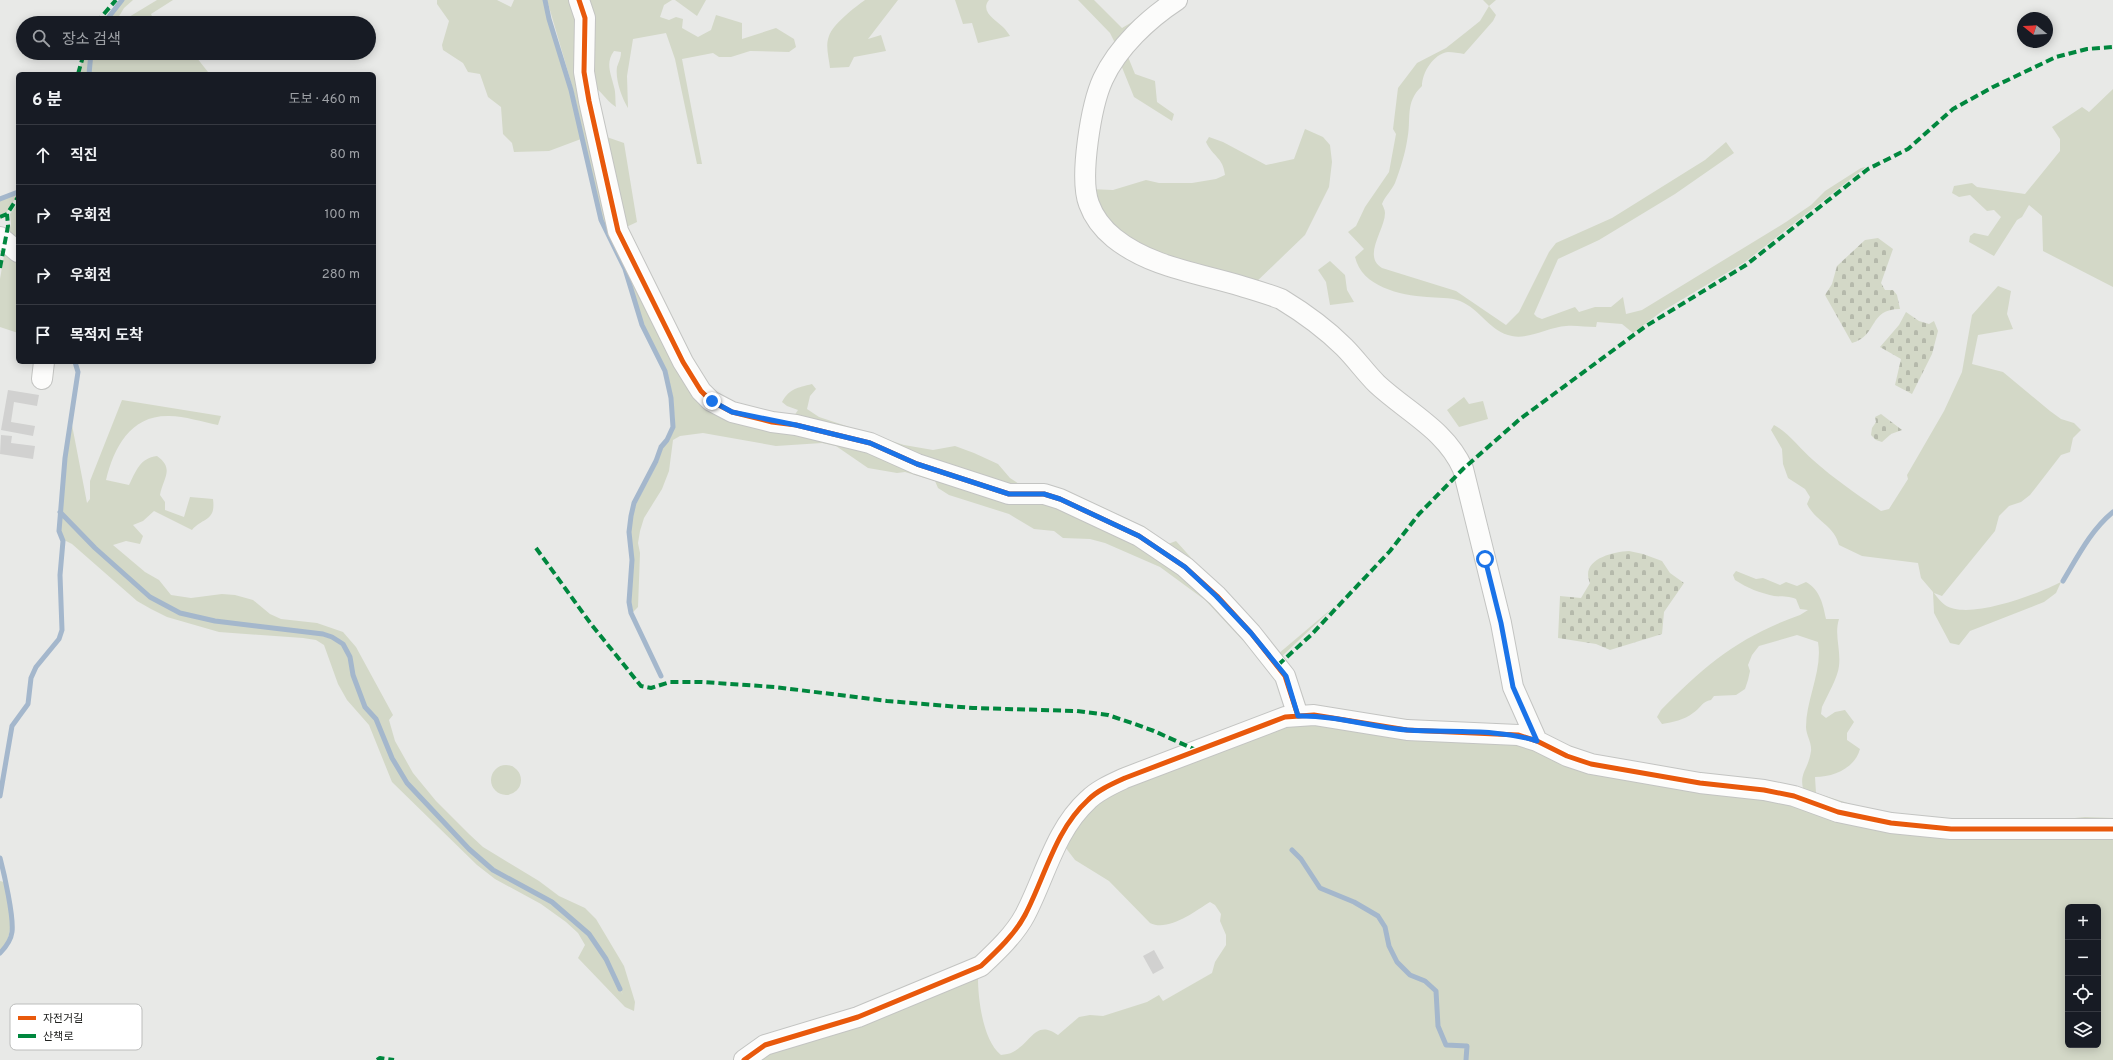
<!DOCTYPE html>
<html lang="ko">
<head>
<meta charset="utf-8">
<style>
	:root { --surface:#171b24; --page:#20242c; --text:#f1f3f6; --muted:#9ea1a6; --line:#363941 }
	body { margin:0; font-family:Overpass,"Noto Sans KR",sans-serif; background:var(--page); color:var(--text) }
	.controls { position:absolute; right:12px; bottom:12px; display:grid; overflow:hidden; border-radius:6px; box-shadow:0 2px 10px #0003 }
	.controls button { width:36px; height:36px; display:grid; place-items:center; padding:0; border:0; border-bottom:1px solid var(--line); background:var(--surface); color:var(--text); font:20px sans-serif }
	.compass { position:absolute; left:2017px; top:12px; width:36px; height:36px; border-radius:50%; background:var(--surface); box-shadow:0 2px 10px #0003; rotate:288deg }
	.stop { position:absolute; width:12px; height:12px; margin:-9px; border:3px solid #1a73e8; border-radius:50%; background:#fff }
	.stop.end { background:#1a73e8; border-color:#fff; box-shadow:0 1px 4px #0008 }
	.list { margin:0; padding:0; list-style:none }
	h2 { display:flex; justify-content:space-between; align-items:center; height:52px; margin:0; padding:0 16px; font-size:17px }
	h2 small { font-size:13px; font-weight:400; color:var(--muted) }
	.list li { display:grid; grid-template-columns:26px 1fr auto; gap:12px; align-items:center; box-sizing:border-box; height:60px; padding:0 16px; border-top:1px solid var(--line) }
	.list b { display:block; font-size:15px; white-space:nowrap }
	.list em { font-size:13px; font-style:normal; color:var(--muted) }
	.icon { flex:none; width:22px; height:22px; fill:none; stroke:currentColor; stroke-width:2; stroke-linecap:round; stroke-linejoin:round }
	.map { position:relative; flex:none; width:2113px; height:1060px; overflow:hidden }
	.search { position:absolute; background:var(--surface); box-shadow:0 2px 10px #0003; left:16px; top:16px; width:360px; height:44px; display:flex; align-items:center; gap:10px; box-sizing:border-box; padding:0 14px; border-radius:22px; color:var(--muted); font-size:15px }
	.panel { position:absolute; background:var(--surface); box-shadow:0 2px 10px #0003; left:16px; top:72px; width:360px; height:292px; border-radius:6px }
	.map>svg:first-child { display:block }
	.grass { fill:#d3d8c7; fill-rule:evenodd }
	.cemetery { fill:url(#cemetery-stones) }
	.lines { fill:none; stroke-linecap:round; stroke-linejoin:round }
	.stream { stroke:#a4b7cc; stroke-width:5 }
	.building { fill:#d1d1d0 }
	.minor-casing { stroke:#c3c4c2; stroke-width:22 }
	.minor { stroke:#fcfcfb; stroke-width:20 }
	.quiet { stroke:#00873e; stroke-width:4; stroke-dasharray:8 4; stroke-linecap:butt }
	.cycleway-casing { stroke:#fff; stroke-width:8 }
	.cycleway { stroke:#e8590c; stroke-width:5 }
	.route { stroke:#1a73e8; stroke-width:5 }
	.key { fill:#fff; stroke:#bcbdbc; stroke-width:1 }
	.key-label { font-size:11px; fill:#212220 }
</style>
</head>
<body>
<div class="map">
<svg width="2113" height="1060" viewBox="0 0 2113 1060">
	<defs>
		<pattern id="cemetery-stones" width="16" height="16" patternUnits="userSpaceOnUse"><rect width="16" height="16" fill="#d3d8c7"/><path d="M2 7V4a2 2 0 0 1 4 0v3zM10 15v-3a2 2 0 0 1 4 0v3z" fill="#b5b9ab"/></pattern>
	</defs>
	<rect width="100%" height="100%" fill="#e8e9e7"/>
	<path class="grass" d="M123 0H133L124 8 115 23H105Z
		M157 0H173L151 14 155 23H119Z
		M437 0H497L511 7 514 0H544L548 19 570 90 581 139 549 151 514 152 512 143 503 134 501 107 488 97 480 74 468 72 463 63 443 50 442 45 449 21 437 4Z
		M547 0H575L609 215 698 394 1044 499 1136 539 1214 599 1266 665 1205 600 1160 567 1105 543 1090 539 1063 538 1054 531 1034 529 1009 514 949 495 938 488 935 481 905 472 897 473 868 468 836 446 822 443 776 446 703 433 680 436 673 440 669 471 662 489 644 518 640 531 638 543 640 553 638 607 633 612 631 602 633 560 630 531 632 517 636 504 658 462 662 448 669 441 675 427 673 398 667 371 643 324 627 268 602 219 573 89Z
		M581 0H672L664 5 660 17 669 20 676 17 683 19 682 28 698 37 711 30 716 15 742 23V39L776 28 794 39 796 47 789 52 750 51 731 57H719L713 53 682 59 702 164H697L675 59 666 33 633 39 627 76 628 108C622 99 615 79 617 67 619 61 621 58 621 52L614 51C605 63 611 74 614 87 616 93 615 101 616 107 604 99 602 90 589 84Z
		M675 0H706L697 16Z
		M865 0H898L868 39 881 35 886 51 854 57 849 67 830 68C829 58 825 46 829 36 833 24 855 7 865 0Z
		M955 0H989C979 12 998 21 1004 28 1006 30 1008 33 1010 36L978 43 972 23 963 24Z
		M1078 0H1094L1122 28 1139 18 1118 49 1110 33Z
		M1483 0H1496L1489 6 1496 15 1493 21 1464 54C1459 53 1453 52 1448 52 1433 54 1422 73 1422 86 1404 103 1412 119 1407 141 1405 154 1400 170 1395 183 1392 190 1385 196 1382 204 1383 206 1385 210 1385 213 1385 230 1362 256 1382 268L1456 291 1506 325 1519 312 1549 252 1556 243 1612 218 1705 160 1726 142 1734 153 1675 194 1599 240 1558 259 1534 314 1537 317 1542 319 1575 307 1579 312 1595 307H1611L1623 297 1626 314 1642 310 1786 222 1811 205 1825 191 1861 168 1866 167 1745 262 1661 312 1633 333 1622 324 1597 322 1596 327C1586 327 1575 325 1566 326 1549 327 1527 340 1512 336 1490 332 1480 309 1460 301 1450 297 1437 298 1427 297 1400 295 1362 287 1355 257L1364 249 1348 232 1356 226 1365 207 1389 172 1396 134 1393 129 1398 88 1417 63 1446 48 1465 33 1480 21 1489 6Z
		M1126 52 1135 74 1155 81 1157 102 1174 114 1172 121 1134 97 1119 60Z
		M84 53H90L88 74H78Z
		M92 53H193L208 72 223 74H90Z
		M2113 89V287L2043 251 2042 216 2029 205 2022 217 2017 220 1994 256 1969 242 1970 236 1974 233 1988 236 2001 217 1994 210 1987 211 1970 195 1959 197 1952 193 1954 186 1972 183 1977 187 2025 194 2060 151V139L2052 127 2082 107 2089 112Z
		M1305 129 1323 137 1330 145 1332 162 1329 187 1305 235 1253 285 1177 266 1119 236 1089 189 1113 190 1146 180 1159 183H1192L1216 179 1225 175C1223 157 1213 157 1206 142L1209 137 1223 142 1266 165 1294 159Z
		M598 134 624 143 637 222 620 230Z
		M18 194 7 212 0 215V200Z
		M18 203V246L7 237 11 224 10 214Z
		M6 244 18 254V333L0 327V279Z
		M1330 261 1345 275 1347 290 1354 302 1330 305 1326 282 1318 270Z
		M1998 286 2011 291 2007 314 2013 329 1978 335 1972 364 2003 372 2050 411 2061 419 2074 423 2081 430 2073 438 2070 452 2061 455 2030 495 2021 502 2009 506 1999 516 1995 531 1942 596 1934 593C1937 597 1941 602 1945 605 1968 621 2038 594 2061 582L2056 593 2044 602 1970 631 1959 645 1950 643 1934 613 1933 592 1921 578 1918 563 1862 556 1839 545C1834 525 1816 522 1807 504L1810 497 1805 489 1788 478 1783 464 1782 449 1771 430 1774 425C1789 433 1800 449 1813 460 1834 479 1858 495 1881 511L1889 509 1908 479 1907 475 1944 411 1962 372 1972 315Z
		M812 384 816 389 810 396 807 409 819 417 904 445 933 450 955 446 974 453 998 464 1010 478 1022 486 1045 487 1087 500 1145 527 1168 544 1176 541 1278 654 1336 605 1278 660 1186 565 1026 494 790 422 798 410 787 406 782 402C790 388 797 388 812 384Z
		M1464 397 1469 404 1483 401 1488 419 1459 427 1447 410Z
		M122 400 221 416 218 425C202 422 185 416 169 416 131 415 114 447 106 480L129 485C136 471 140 458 157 456 175 469 163 478 160 495L165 502V510L184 517 190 497 213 499C216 522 203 517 192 530L154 511 143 521 133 525 143 536 140 544 126 541 113 545 145 572 159 580 171 595 191 598 222 594 235 595 253 600 270 614 281 619 317 623 343 632 356 647 393 715 389 720 395 741 413 773 436 801 469 834 483 847 539 881 559 896 585 908 596 919 624 966 635 1002 634 1011 625 1007 578 958 585 945 578 933 566 922 541 904 495 879 477 865 392 782 369 725 347 700 338 684 324 645 316 640 303 638 219 632 167 617 151 609 137 601 72 544 64 540 60 531 61 515 94 549 149 598 179 613 246 626 323 635 332 637 343 645 349 657 352 675 364 707 375 720 391 758 407 783 469 849 492 870 551 903 588 934 605 959 623 995 607 958 589 933 552 901 494 869 470 848 408 782 393 757 376 719 366 706 354 675 351 657 344 644 333 636 324 633 215 620 180 612 150 596 96 547 61 511 66 459 72 425 87 503 90 499V481Z
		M1736 571 1756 579 1763 578 1780 585 1786 582 1797 586 1806 582C1820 590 1823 604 1826 619H1839C1834 635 1841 649 1839 666 1838 677 1827 696 1822 707L1821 714 1826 718 1835 712 1845 710 1854 722 1847 733V740L1860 749C1855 768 1834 777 1815 777L1816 793 1876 812 1944 820 2064 819 2085 817 2113 818V824L1942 825 1868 815 1805 795C1797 773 1808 772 1811 751 1812 743 1806 735 1806 727 1806 699 1823 670 1818 642L1797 635 1759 646 1752 655 1748 665 1750 671 1748 680 1745 689 1736 695 1714 696 1711 700C1702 701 1700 709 1693 713 1684 720 1673 722 1662 724L1657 717 1661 710C1705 665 1740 636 1800 615L1808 610 1800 609 1796 599C1788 596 1782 597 1774 596 1760 593 1747 588 1735 580L1733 575Z
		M1287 721 1517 739 1763 793 1837 816 2113 833V1060H1467L1468 1045 1446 1044 1439 1026 1437 991 1425 980 1411 974 1398 961 1390 946 1386 927 1378 916 1355 901 1321 888 1302 858 1292 849 1291 851 1300 859 1319 889 1354 903 1377 917 1384 928 1388 946 1396 962 1410 976 1424 982 1435 992 1437 1026 1445 1046 1466 1047 1465 1060H751L978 978C978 999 983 1041 1001 1055 1005 1054 1010 1054 1013 1052 1032 1042 1035 1019 1058 1035L1079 1017 1090 1015 1103 1016 1147 1002 1159 995 1163 1001 1212 973 1215 962 1226 945V935L1220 921 1221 914 1215 905 1210 902C1194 912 1168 932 1150 923L1109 881 1075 860 1062 843 1091 802ZM2068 907H2098V1045H2068Z
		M491 780a15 15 0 1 1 30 0a15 15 0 1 1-30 0Z
		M0 881 4 882C8 904 18 933 0 951Z"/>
	<path class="cemetery" d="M1878 238 1893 249 1881 283 1885 290H1893L1897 295 1900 309C1868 309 1878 336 1852 343L1825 295 1832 284 1837 266 1865 240Z
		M1906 312 1919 321 1929 324 1934 321 1938 331 1932 354 1912 394 1895 385 1901 359 1880 347 1899 325Z
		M1881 414 1902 430 1891 434 1882 442 1876 440 1871 435 1872 428 1876 422 1875 417Z
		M1629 551 1643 554 1662 561 1670 573 1684 583 1664 612 1662 634 1610 650 1596 644 1558 638 1560 596 1581 598 1590 583C1580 560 1611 552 1629 551Z"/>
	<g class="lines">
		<path class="stream" d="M545 0 549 19 571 90 601 220 625 269 642 325 665 371 671 398 673 427 667 440 661 447 656 461 634 503 631 516 629 532 632 560 629 602 631 613 661 676
			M104 23 122 0
			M89 74 91 53
			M0 199 18 192
			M60 512 95 548 150 597 180 613 215 621 323 634 332 637 343 644 350 657 353 675 365 707 376 719 392 758 407 783 469 849 493 870 552 902 589 934 606 959 620 989
			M2063 581C2078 556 2091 530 2113 512
			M0 796 12 726 28 704 31 678 36 667 59 639 62 630 60 575 63 541 59 531 65 458 78 372 75 362
			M1292 850 1301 859 1320 888 1354 902 1378 916 1385 927 1389 946 1397 962 1410 975 1425 981 1436 991 1438 1026 1446 1045 1467 1046 1466 1060
			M0 858C4 873 14 917 12 932 11 940 6 947 0 953"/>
	</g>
	<path class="building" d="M8 390 39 395 37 406 14 402 11 422 35 426 33 436 1 430Z
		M1 435 12 436 11 443 35 446 33 459 0 454Z
		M1154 950 1164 968 1153 974 1143 956Z"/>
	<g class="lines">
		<defs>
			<path id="minor" d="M579 0 585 18 584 72 589 101 618 231 683 362 701 391 711 401 732 412 772 422 796 425 870 443 917 464 1009 494H1044L1060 499 1139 536 1185 567 1217 596 1251 633 1285 676 1298 716
				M1177 0C1148 19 1118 47 1103 79 1091 105 1079 178 1089 204 1094 218 1103 229 1114 238 1150 267 1198 273 1241 286 1254 290 1268 294 1281 299 1304 313 1325 328 1344 347 1356 359 1365 372 1377 384 1407 412 1446 430 1463 469L1501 623 1513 687 1537 741
				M0 237 18 252
				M42 379 44 362
				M744 1060 765 1045 858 1017 981 966C997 951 1015 934 1025 915 1045 877 1055 830 1088 800 1098 790 1112 784 1125 778L1285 717 1314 715 1407 730 1518 735 1537 741 1567 756 1591 764 1700 783 1764 790 1794 796 1838 812 1891 823 1951 829H2113"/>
		</defs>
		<use href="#minor" class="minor-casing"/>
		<use href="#minor" class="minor"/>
		<path class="quiet" d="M96 23 116 0
			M78 74 84 53
			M0 217 7 214 18 197
			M0 268 8 226 7 214
			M536 548 591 624 641 686 651 688 670 682H702L775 687 887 701 973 708 1077 711 1108 715 1132 723 1154 731 1196 750
			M1278 665 1311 635 1390 551 1419 514 1463 469 1520 419 1646 326 1746 265 1868 169 1908 149 1953 109 1993 87 2056 57 2087 49 2113 47
			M377 1060 380 1058 394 1060"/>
		<defs>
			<path id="cycleway" d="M579 0 585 18 584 72 589 101 618 231 683 362 701 391 711 401 732 412 772 422 796 425 870 443 917 464 1009 494H1044L1060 499 1139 536 1185 567 1217 596 1251 633 1285 676 1298 716
				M744 1060 765 1045 858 1017 981 966C997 951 1015 934 1025 915 1045 877 1055 830 1088 800 1098 790 1112 784 1125 778L1285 717 1314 715 1407 730 1518 735 1537 741 1567 756 1591 764 1700 783 1764 790 1794 796 1838 812 1891 823 1951 829H2113"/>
		</defs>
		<use href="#cycleway" class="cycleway-casing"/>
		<use href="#cycleway" class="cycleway"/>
	</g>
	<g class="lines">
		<path class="route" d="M712 401 732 412 796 425 870 443 917 464 1009 494H1044L1060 499 1139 536 1185 567 1216 596 1251 633 1286 676 1298 716C1335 715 1370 727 1407 730 1450 733 1496 728 1537 741L1513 687 1501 623 1485 559"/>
	</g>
	<rect x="10" y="1004" width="132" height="46" rx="6" class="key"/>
	<rect x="18" y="1016" width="18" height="4" fill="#e8590c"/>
	<rect x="18" y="1034" width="18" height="4" fill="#00873e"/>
	<g class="key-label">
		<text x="43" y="1022">자전거길</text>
		<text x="43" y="1040">산책로</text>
	</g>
</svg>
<div class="controls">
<button>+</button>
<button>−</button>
<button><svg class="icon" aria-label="locate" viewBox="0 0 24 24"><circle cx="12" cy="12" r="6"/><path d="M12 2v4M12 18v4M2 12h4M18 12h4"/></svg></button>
<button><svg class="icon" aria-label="layers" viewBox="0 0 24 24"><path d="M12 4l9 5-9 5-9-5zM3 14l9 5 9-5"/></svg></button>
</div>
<svg class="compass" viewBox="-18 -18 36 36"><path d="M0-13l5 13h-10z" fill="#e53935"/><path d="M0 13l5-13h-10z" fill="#9ea1a6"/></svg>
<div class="stop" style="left:1485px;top:559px"></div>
<div class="stop end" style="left:712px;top:401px"></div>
<div class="search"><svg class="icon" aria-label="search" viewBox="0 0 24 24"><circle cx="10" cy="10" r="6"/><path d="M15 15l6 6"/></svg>장소 검색</div>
<section class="panel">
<h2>6 분<small>도보 · 460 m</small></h2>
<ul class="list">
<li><svg class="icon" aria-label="ahead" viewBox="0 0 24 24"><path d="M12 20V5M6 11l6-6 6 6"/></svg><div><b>직진</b></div><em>80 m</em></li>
<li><svg class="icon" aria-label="right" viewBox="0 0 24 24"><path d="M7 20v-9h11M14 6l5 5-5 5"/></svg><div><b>우회전</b></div><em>100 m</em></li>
<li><svg class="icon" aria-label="right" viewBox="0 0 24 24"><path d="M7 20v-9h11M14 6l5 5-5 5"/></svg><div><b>우회전</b></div><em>280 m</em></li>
<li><svg class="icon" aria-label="arrive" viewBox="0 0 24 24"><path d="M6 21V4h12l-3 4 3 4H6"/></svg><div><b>목적지 도착</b></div></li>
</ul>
</section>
</div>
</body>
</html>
